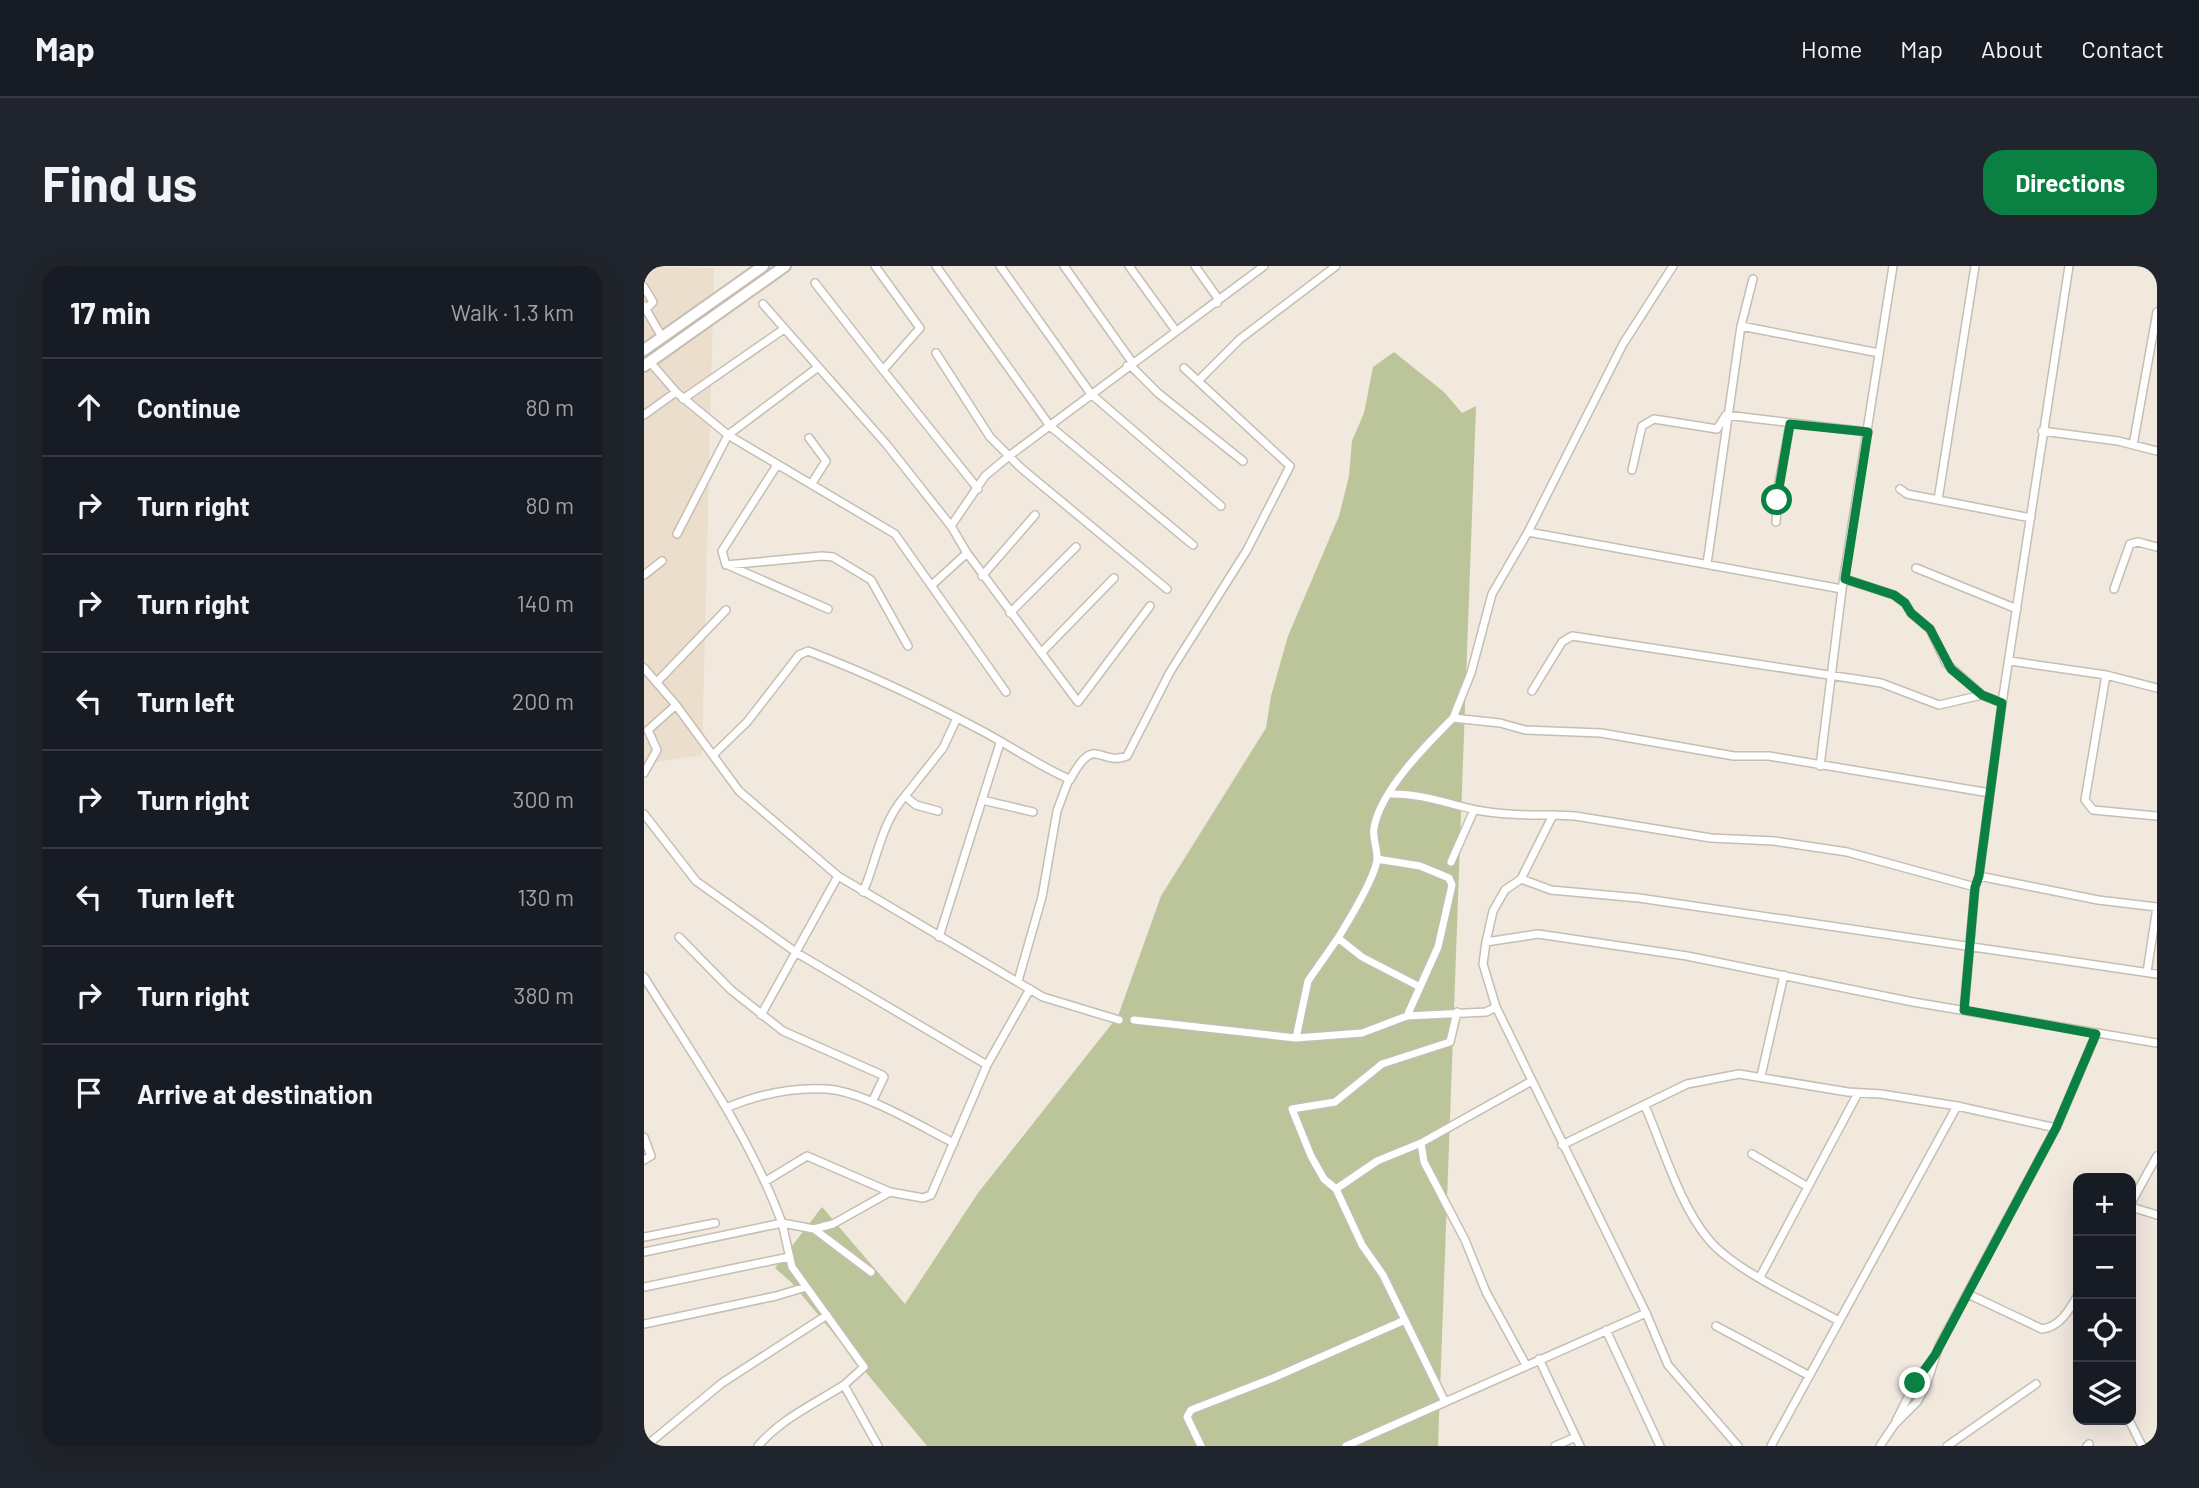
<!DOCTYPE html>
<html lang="en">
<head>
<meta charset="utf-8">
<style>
	:root { --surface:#171b24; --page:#20242c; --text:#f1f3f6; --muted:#9ea1a6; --line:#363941; --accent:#0b8043 }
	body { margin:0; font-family:Barlow,sans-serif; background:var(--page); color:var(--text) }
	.controls { position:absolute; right:21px; bottom:21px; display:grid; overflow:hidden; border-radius:14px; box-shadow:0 7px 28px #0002 }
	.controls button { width:63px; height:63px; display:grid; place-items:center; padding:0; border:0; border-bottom:2px solid var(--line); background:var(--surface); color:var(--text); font:35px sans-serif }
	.stop { position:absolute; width:21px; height:21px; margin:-16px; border:5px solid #0b8043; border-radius:50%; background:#fff }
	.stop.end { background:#0b8043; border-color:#fff; box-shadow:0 2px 7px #0008 }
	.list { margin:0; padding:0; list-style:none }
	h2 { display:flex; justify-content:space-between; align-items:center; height:91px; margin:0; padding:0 28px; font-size:30px }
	h2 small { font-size:23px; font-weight:400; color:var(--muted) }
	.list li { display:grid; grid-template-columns:46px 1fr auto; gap:21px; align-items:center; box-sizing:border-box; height:98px; padding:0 28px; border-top:2px solid var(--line) }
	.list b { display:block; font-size:26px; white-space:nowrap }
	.list em { font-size:23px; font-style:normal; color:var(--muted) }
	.icon { flex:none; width:38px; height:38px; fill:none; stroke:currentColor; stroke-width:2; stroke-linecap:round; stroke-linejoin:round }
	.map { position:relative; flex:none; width:1513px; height:1180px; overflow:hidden; border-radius:21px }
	header { display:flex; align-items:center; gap:42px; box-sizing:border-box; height:98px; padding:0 35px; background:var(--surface); border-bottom:2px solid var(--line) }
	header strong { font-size:33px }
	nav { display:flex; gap:38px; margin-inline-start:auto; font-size:24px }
	.intro { display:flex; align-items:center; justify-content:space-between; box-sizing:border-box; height:168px; padding:0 42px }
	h1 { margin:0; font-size:49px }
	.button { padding:18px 32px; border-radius:21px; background:var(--accent); color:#fff; font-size:24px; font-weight:700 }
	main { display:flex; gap:42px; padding:0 42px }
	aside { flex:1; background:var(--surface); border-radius:21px; box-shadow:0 7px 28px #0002 }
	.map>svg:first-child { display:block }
	.built { fill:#ecdecd }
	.green { fill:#bcc59a }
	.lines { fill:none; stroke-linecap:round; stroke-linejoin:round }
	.minor-casing { stroke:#c6bdb3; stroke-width:10 }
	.primary-casing { stroke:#c6bdb3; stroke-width:14 }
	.minor { stroke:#fff; stroke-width:7 }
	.primary { stroke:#fff; stroke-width:10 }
	.route { stroke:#0b8043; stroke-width:9 }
</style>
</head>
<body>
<header>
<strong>Map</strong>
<nav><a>Home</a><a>Map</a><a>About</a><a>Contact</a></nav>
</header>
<div class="intro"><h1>Find us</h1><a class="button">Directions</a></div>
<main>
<aside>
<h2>17 min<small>Walk · 1.3 km</small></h2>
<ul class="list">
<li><svg class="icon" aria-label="ahead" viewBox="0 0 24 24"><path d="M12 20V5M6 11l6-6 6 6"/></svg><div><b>Continue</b></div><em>80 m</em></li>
<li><svg class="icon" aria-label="right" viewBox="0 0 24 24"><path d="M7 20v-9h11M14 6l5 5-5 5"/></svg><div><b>Turn right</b></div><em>80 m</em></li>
<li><svg class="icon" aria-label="right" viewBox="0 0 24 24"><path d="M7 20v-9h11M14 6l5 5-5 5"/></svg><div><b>Turn right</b></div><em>140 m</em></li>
<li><svg class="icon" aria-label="left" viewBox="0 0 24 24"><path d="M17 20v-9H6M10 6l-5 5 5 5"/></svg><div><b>Turn left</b></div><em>200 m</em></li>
<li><svg class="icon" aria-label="right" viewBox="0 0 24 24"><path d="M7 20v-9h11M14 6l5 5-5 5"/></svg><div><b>Turn right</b></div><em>300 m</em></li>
<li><svg class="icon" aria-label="left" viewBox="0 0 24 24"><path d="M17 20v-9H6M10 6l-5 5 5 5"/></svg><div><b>Turn left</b></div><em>130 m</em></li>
<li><svg class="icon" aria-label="right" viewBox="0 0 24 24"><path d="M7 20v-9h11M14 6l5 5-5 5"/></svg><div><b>Turn right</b></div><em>380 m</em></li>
<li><svg class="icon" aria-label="arrive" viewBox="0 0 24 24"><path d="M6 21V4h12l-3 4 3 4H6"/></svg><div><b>Arrive at destination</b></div></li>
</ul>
</aside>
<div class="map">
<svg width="1513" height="1180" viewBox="0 0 1513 1180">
	<rect width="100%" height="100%" fill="#f1e8de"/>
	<path class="built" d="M0 0 70 2 58 489 0 498Z"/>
	<path class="green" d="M750 86 800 126 818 147 832 140 794 1180H283L147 1016 131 1002 178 941 261 1038 334 927 474 750 517 630 622 462 627 430 644 370 695 250 705 210 708 175 720 147 729 101Z"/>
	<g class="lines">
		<defs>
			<path id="minor" d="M231 0 276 62 239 104 334 223
				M292 0 406 160 549 279
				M356 0 447 128 577 240
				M420 0 488 96
				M485 0 532 65
				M551 0 573 31V37
				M1331 0 1294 234 1387 252
				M171 17 239 104
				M0 21 9 36 2 43
				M119 38 243 179 307 260 341 210 365 190 620 0
				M0 40 18 71
				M1097 60 1235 87
				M292 87 346 171 377 202 523 323
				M6 96 32 126
				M483 100H487L514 127 599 195
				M555 114 596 73 692 0
				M39 133 140 63
				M0 149 32 126 84 169 33 268
				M1398 165 1474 175 1513 185
				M84 169 251 268 362 426
				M84 169 173 102
				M165 172 182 195 168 217
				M1489 179 1513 46
				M133 199 78 285 82 299 178 290 189 291 227 314 264 380
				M988 204 998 160 1010 153 1073 163 1082 149 1224 166
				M1256 223 1263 228 1294 234
				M1132 256 1135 217 1146 158
				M884 266 1198 323
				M323 287 434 436 506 340
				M1063 298 1097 60 1109 13
				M86 300 184 343
				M1272 302 1373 343
				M0 309 18 295
				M338 310 391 249
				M1201 313 1250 329 1261 337 1267 347 1286 363 1302 397 1338 429
				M288 319 323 287 307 260
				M1470 323 1486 278 1494 276 1513 281
				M366 347 432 281
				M397 387 470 312
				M1366 395 1462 409 1513 422
				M0 402 32 439 95 525 194 610 399 731 475 754
				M1462 409 1441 534 1449 544 1513 550
				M13 416 82 344
				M888 425 918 376 928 370 1237 417 1295 439 1338 429 1358 437
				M809 452 827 407 848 328 884 266 979 78 1029 0
				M69 489 103 456 155 389 164 385C225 408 282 435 340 466 368 481 395 500 425 513L413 545 398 631 374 715
				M1176 500 1198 323 1249 0
				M0 507 13 484 4 464 32 439
				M426 514C451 466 455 501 483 490L526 406 603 284 646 200 540 102
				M746 528C775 527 805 538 832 544 858 549 884 549 909 549
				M261 530 299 482 313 452
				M338 534 389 546
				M0 548 52 615 153 687 343 799 287 929 279 932 246 926 189 958 170 963 138 957 148 1001 220 1101 200 1119
				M733 593 776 600 805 612 808 619 794 681 763 750
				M807 596 830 544
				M1335 610 1454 634 1513 641
				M877 613 907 624 995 632 1513 708
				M219 626C233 594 237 557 261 530L272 539 294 545
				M35 671 87 724 139 765 238 809 240 811 228 836
				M295 671 356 477
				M842 676 849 645 861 624 877 613 909 549 931 550 1067 572 1130 575 1203 586 1331 621
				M1503 706 1513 641
				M0 711C50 791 105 868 138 957L0 986
				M776 721 718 691 694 672C705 654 730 614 733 594 734 583 728 573 730 562 736 525 783 478 809 452L856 457 881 464 957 467 1090 490H1125L1346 527
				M852 741 1002 1047 1024 1099 1094 1180
				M1320 744 1331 621 1335 610 1358 437 1425 0
				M117 749 194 610
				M490 754 652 772 718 767 763 750 842 746 852 741 839 698 842 676 894 668 1043 690 1269 736 1513 777
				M652 772 664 715 694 672
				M343 799 386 723
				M1117 810 1140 709
				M1001 840C1019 881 1036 941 1066 975 1092 1005 1157 1034 1193 1054
				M82 842C113 829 148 821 182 823 219 825 276 860 310 877
				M0 871 7 890 0 894
				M777 877 780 896 821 974 842 1026 882 1099
				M918 879 1043 818 1095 808 1204 826 1237 828 1313 840 1412 862
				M1108 888 1164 921
				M122 915 163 890 246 926
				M692 923 733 895 777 877 886 816
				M1487 937 1513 890
				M1487 941 1513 949
				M170 963 227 1006
				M0 971 71 957
				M1116 1011 1214 827
				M0 1021 145 991
				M1324 1028 1398 1063C1416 1061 1426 1043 1434 1029
				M0 1058 132 1030 162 1021
				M1072 1060 1164 1109
				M962 1064 1016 1180
				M895 1093 936 1180
				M800 1134 739 1009 718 979 692 923 680 913 667 890 648 843 691 836 738 798 806 776 813 746
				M1485 1154 1498 1180
				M1252 1155 1271 1117 1289 1093
				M2 1180 78 1117 183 1049
				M114 1180C137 1153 170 1138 200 1119L234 1180
				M557 1180 543 1151 547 1144 629 1112 761 1054
				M702 1180 1002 1047
				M911 1180 932 1171
				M1127 1180 1313 840
				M1236 1180 1250 1159 1273 1136 1282 1120 1295 1080 1412 862 1452 768
				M1303 1180 1392 1118
				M1443 1180 1445 1178"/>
			<path id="primary" d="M0 84 119 0
				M0 100 141 0"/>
		</defs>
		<use href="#minor" class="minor-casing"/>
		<use href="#primary" class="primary-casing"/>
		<use href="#minor" class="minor"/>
		<use href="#primary" class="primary"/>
	</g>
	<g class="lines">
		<path class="route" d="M1133 234 1146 158 1224 166 1201 313 1250 329 1261 337 1267 347 1286 363 1307 403 1338 429 1358 437 1335 610 1331 621 1320 744 1452 768 1412 862 1291 1089 1271 1117"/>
	</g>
</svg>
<div class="controls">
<button>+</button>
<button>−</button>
<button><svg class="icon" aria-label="locate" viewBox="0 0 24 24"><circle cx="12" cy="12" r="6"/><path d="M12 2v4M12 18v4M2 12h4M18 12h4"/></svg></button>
<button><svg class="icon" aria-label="layers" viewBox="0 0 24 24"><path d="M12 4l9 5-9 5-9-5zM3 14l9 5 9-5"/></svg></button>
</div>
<div class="stop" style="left:1133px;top:234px"></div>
<div class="stop end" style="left:1271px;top:1117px"></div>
</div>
</main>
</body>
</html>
